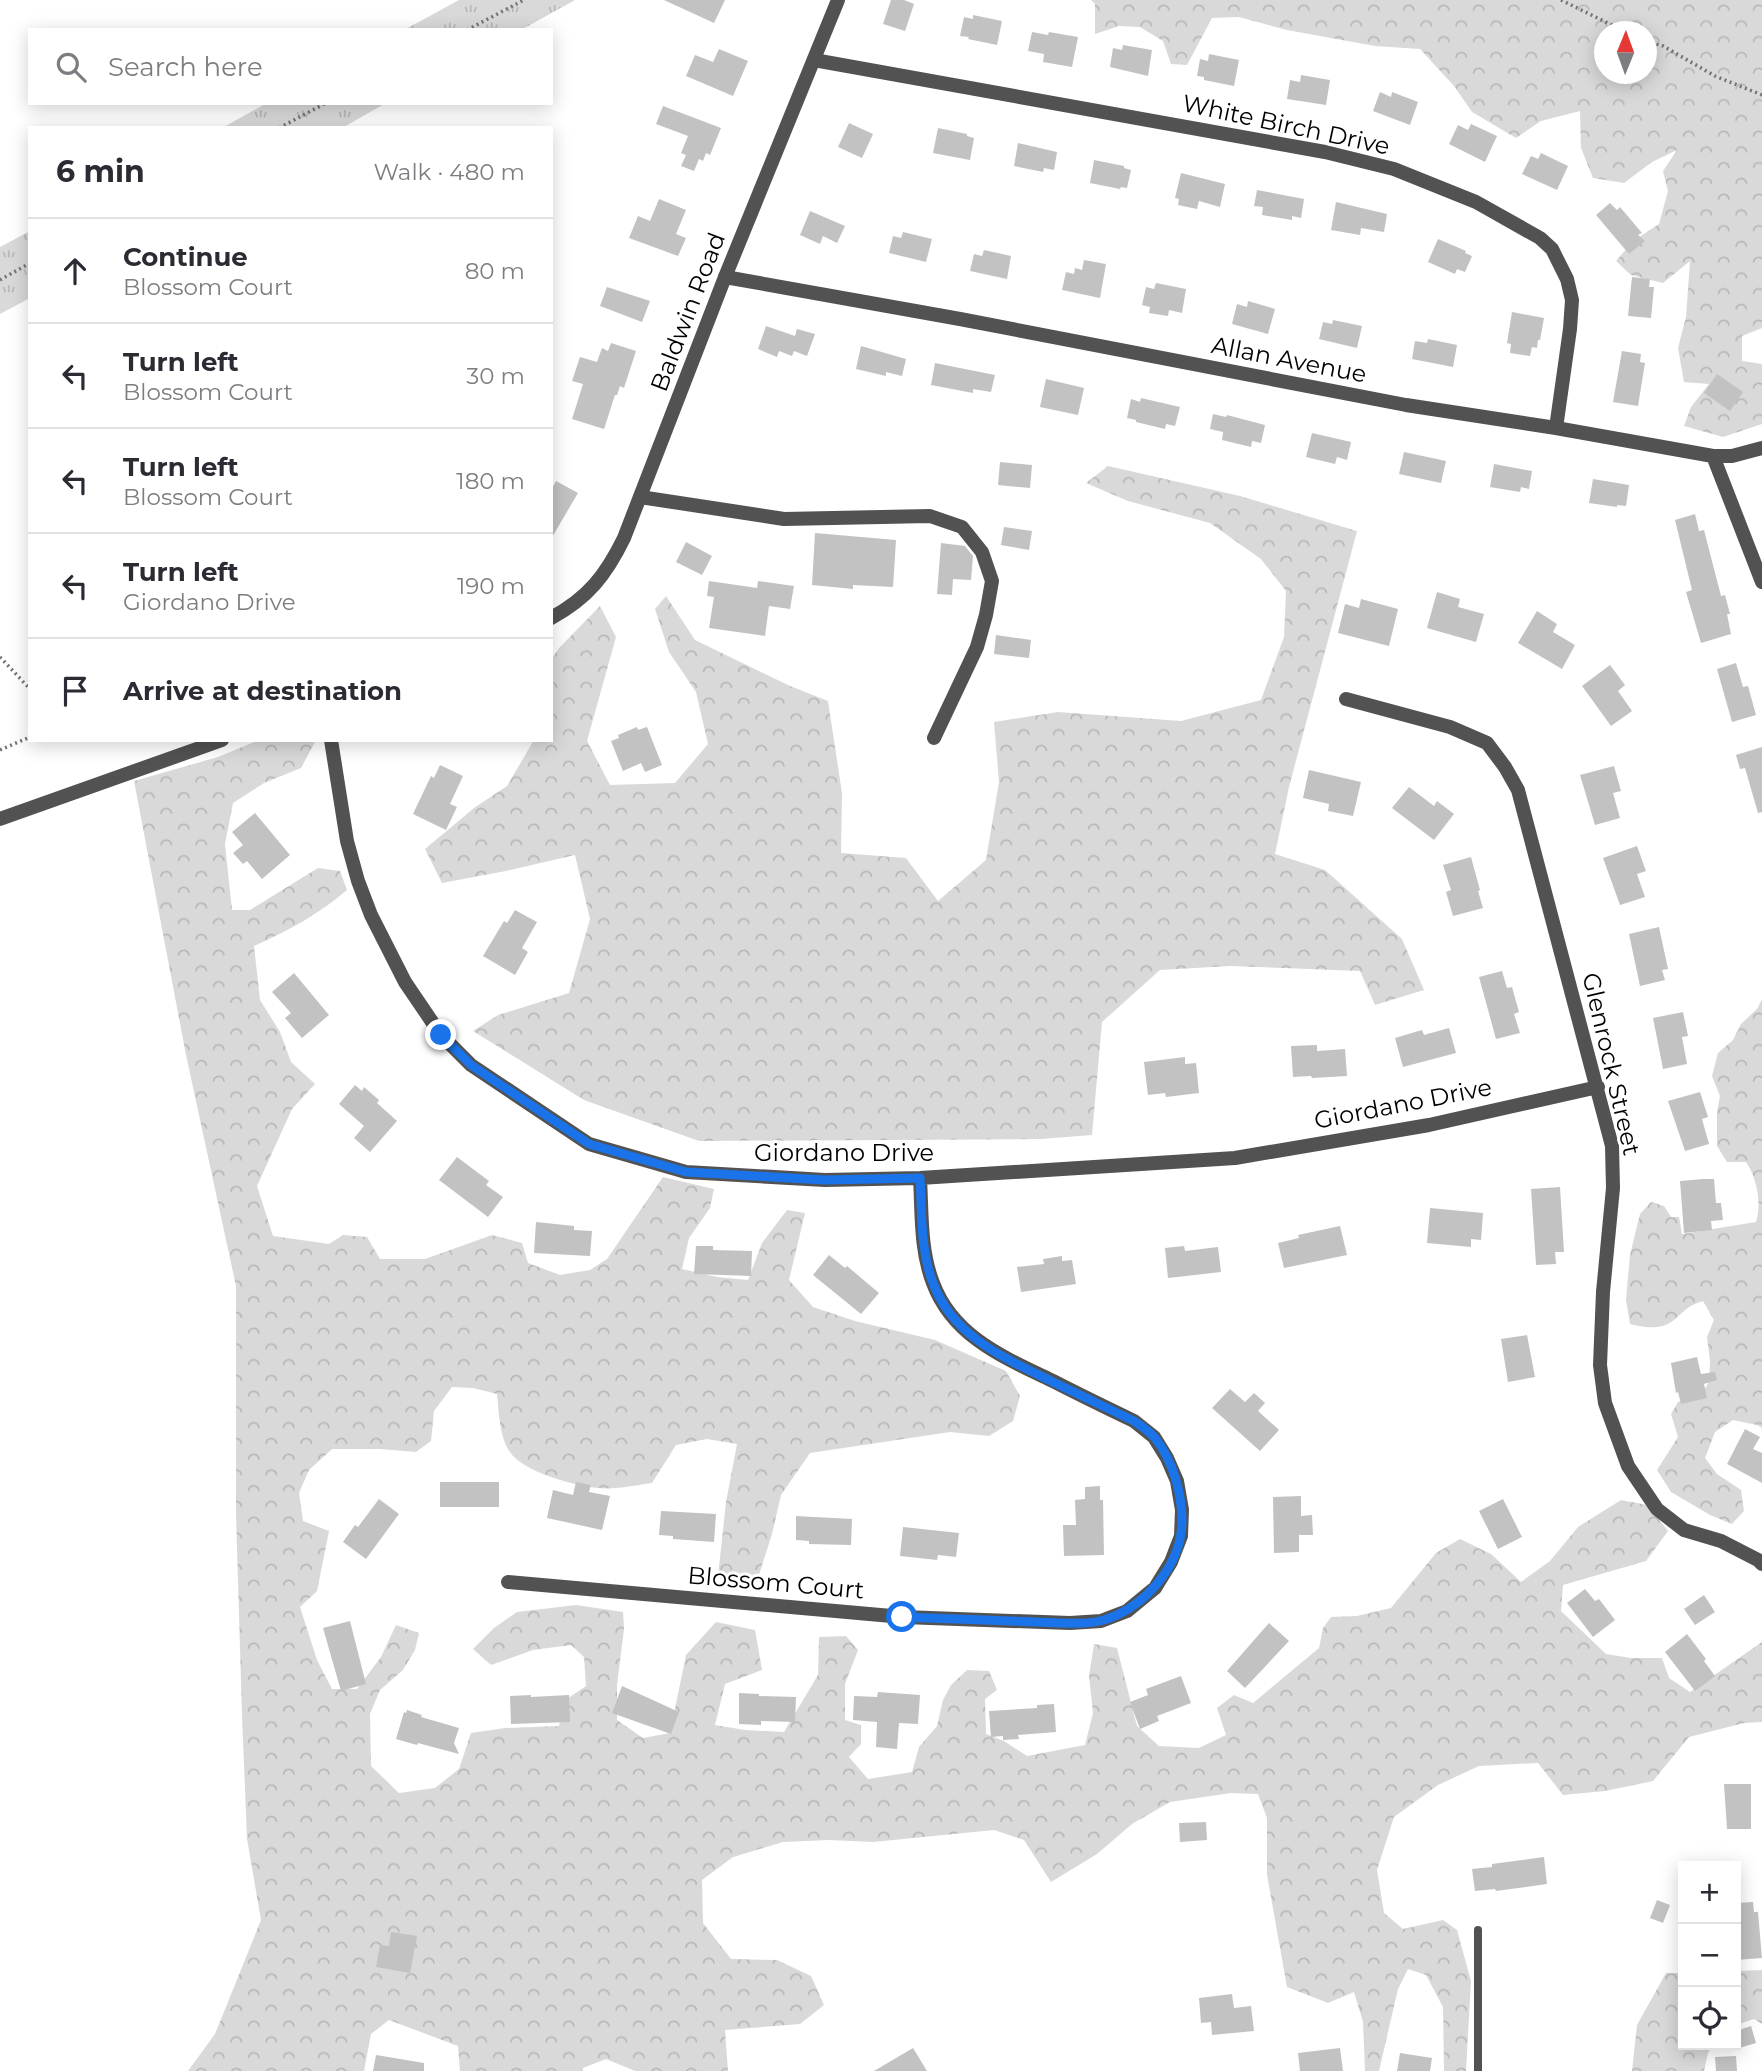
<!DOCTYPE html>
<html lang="en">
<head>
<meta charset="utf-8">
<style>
	:root { --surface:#fff; --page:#f2f2f3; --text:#2b2b33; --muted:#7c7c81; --line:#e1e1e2 }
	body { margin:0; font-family:Montserrat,sans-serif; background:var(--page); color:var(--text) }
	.controls { position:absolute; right:21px; bottom:21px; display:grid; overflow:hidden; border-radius:0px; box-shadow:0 4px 18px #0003 }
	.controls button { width:63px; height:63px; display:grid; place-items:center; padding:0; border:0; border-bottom:2px solid var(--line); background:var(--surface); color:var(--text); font:35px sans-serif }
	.compass { position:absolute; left:1594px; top:21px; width:63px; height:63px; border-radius:50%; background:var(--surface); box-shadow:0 4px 18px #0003; rotate:1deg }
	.stop { position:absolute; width:21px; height:21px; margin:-16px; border:5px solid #1a73e8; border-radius:50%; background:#fff }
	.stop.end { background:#1a73e8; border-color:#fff; box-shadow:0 2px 7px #0008 }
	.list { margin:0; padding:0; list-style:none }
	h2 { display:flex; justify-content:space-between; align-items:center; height:91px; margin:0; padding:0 28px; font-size:30px }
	h2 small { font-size:23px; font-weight:400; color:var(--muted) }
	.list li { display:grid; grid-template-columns:46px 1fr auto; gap:21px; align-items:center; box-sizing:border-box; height:105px; padding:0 28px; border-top:2px solid var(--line) }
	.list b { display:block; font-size:26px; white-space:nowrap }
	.list p { margin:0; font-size:23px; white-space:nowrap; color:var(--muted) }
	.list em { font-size:23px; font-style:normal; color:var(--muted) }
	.icon { flex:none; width:38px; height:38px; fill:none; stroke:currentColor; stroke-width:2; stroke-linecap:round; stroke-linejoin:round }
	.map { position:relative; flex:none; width:1762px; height:2071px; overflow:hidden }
	.search { position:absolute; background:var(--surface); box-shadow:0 4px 18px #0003; left:28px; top:28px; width:525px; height:77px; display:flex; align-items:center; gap:18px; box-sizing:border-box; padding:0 24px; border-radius:0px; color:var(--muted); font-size:26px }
	.panel { position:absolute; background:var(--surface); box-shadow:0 4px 18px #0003; left:28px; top:126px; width:525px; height:616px; border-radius:0px }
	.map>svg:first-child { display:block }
	.forest { fill:url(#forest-crowns); fill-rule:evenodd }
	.park { fill:url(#park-tufts) }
	.building { fill:#c2c2c2 }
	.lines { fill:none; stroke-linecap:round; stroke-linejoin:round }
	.path { stroke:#747474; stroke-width:3.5; stroke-dasharray:2 3.5; stroke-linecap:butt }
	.service { stroke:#525252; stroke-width:8 }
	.minor { stroke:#525252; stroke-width:14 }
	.tertiary { stroke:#525252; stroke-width:14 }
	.route { stroke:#1a73e8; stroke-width:9 }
	.labels { text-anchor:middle; stroke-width:6; stroke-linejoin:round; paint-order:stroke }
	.street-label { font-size:24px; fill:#000; stroke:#fff }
</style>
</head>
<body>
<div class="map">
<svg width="1762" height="2071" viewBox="0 0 1762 2071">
	<defs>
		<pattern id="forest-crowns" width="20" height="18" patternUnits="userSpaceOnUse" patternTransform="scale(1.75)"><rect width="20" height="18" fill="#d9d9d9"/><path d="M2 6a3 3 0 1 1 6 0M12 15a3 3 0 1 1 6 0" fill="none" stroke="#b8b8b8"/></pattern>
		<pattern id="park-tufts" width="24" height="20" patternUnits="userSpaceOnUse" patternTransform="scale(1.75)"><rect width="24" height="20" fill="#d9d9d9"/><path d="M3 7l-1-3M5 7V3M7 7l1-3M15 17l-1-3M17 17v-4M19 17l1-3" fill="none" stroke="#b8b8b8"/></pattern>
	</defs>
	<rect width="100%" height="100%" fill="#fff"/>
	<path class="forest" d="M1091 0H1762V328L1742 336V361L1762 364V424L1723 437 1684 426 1691 407 1709 384 1684 382 1678 348 1686 317 1690 261 1663 283 1631 275 1616 261 1633 241 1659 224 1668 191 1663 171 1677 150 1652 162 1624 183 1593 178 1581 148 1580 111 1541 121 1516 138 1472 112 1454 86 1420 49 1375 46 1287 30 1239 17 1212 18 1187 65 1171 64 1163 41 1140 27 1119 26 1095 34V4ZM1604 32H1646V74H1604Z
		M1108 466 1240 496 1357 531 1289 787 1275 854 1325 870 1402 939 1424 990 1375 1005 1360 971 1230 966 1160 970 1102 1022 1092 1135 1041 1139 699 1141 584 1100 473 1031 498 1015 569 993 590 919 575 855 506 871 442 883 425 849 474 808 507 786 534 740H551V660L559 648 600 606 616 637 587 741 610 785 675 783 708 744 696 692 669 652 655 609 666 596 695 640 790 686 828 701 842 793 841 853 906 858 938 901 986 860 999 782 994 722 1058 712 1181 721 1261 700 1284 637 1286 591 1261 559 1210 523 1128 501 1086 483Z
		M259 740H316L301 768 264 783 233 803 225 844 232 910H250L318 868 340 871 347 890C319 914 288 931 254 946L260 1000 280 1032 291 1062 315 1084 292 1109 257 1186 273 1236 329 1244 343 1235 367 1237 380 1259H425L492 1235 522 1243 528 1263 560 1275 590 1270 607 1259 663 1177 714 1189 710 1208 689 1238 682 1269 717 1277 748 1280 762 1243 787 1210 805 1213 789 1280 813 1307 855 1321 935 1340 1006 1371 1020 1396 1013 1421 989 1436 950 1432 810 1453 781 1495 772 1534 756 1584 730 1589 718 1576 726 1502 737 1444 707 1439 676 1445 652 1483C635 1485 616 1490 598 1488 575 1486 523 1472 510 1452 499 1436 499 1412 497 1394L473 1388 452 1387 434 1411 431 1441 416 1452 380 1449H332L309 1470 299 1493 303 1521 329 1531 317 1591 300 1607 317 1660 332 1689H357L381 1657 396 1625 419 1633 415 1650 403 1670 380 1690 370 1714 371 1766 399 1793 435 1788 459 1769 471 1733 505 1728 559 1726 564 1701 586 1686 584 1657 571 1645 533 1650 491 1665 473 1649 494 1628 517 1612 576 1605 623 1612 624 1629 617 1685V1720L643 1738 670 1733 686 1655 716 1622 755 1630 762 1670 725 1684 715 1725 745 1730 784 1732 818 1675 819 1637 846 1636 858 1650 845 1684V1720L861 1725V1744L849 1757 868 1779 912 1772 919 1747 937 1726 943 1700 951 1685 967 1670 989 1671 997 1690 985 1699 986 1734 1004 1741 1027 1756 1085 1745 1093 1713 1089 1676 1094 1644 1117 1648 1137 1726 1159 1746 1199 1748 1226 1735 1217 1708 1234 1695 1253 1703 1319 1648 1323 1628 1331 1617 1357 1616 1391 1608 1436 1553 1460 1539 1491 1554 1521 1582 1550 1561 1578 1527 1621 1500 1647 1505 1668 1531 1646 1561 1563 1585 1561 1611 1606 1654 1631 1658H1662L1669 1678 1690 1692 1762 1642V1722L1744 1723 1689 1737 1653 1781 1605 1791 1563 1795 1538 1763 1479 1766 1438 1785 1394 1817 1377 1870 1384 1913 1403 1929 1443 1920 1457 1930 1471 1981 1466 2071H1444L1443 2007 1426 1975 1408 1969 1398 1989 1379 2071H1365L1363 2022 1354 1992 1328 2003 1287 1987 1267 1875V1818L1258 1794 1231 1793 1170 1802 1132 1824 1097 1854 1051 1882 1024 1840 994 1830 873 1842 829 1840 783 1842 733 1857 702 1880 703 1923 731 1959 777 1960 811 1976 824 2005 800 2024 725 2030 728 2071H635L606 2059 583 2068 582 2071H460L458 2046 389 2020 371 2034 364 2071H188L215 2034 261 1920 247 1839 242 1715 236 1514V1286L186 1055 134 781 218 757Z
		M1762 999V1428L1757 1425 1733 1420 1715 1432 1705 1458 1717 1474 1741 1490 1744 1511 1732 1524 1710 1515 1671 1492 1657 1470 1678 1437 1671 1414 1678 1402 1703 1392 1709 1382 1710 1361 1707 1337 1714 1320 1703 1301C1687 1306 1686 1310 1674 1320 1662 1330 1644 1328 1630 1324L1626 1300 1630 1255 1640 1214 1651 1202 1664 1206 1671 1217H1679L1682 1234 1756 1222C1762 1204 1757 1178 1746 1162H1727L1717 1146V1112L1720 1096 1712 1076 1718 1053 1733 1040 1741 1024 1757 1009Z
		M1762 1970V2024L1754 2019 1736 2025V1971Z
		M1666 1973H1683V2045H1713L1708 2053 1704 2071H1632L1637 2025Z"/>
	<path class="park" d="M459 0H575L521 30H404Z
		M267 103H386L342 128H222Z
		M30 231V298L0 314V247Z"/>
	<path class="building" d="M664 0H725L714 23Z
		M891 0H904L914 4 905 31 883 24Z
		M973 15 1002 21 997 45 968 39 969 37 960 36 964 17 973 19Z
		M1032 32 1048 35 1049 32 1078 37 1072 67 1043 62 1044 54 1028 51Z
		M1123 45 1152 50 1148 76 1110 67 1113 48 1122 50Z
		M719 49 748 61 733 96 686 76 695 55 713 62Z
		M1209 54 1239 60 1234 86 1204 80V77L1197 76 1200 59 1208 61Z
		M1301 75 1330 80 1326 105 1287 99 1290 80 1300 82Z
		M1380 92 1391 97 1392 92 1418 102 1410 125 1373 111Z
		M663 106 721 128 710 155 706 153 703 161 699 159 694 171 681 166 686 155 681 153 688 136 656 124Z
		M849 123 873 134 862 158 838 147Z
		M1471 124 1497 136 1485 162 1449 144 1458 125 1468 130Z
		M938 128 967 134V136L974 138 970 160 933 153Z
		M1018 143 1057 152 1054 170 1044 168 1043 172 1014 166Z
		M1541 153 1568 166 1557 190 1522 174 1531 156 1538 159Z
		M1094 160 1124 166V168L1131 170 1127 188 1121 187 1120 189 1090 183Z
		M1181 173 1225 184 1220 207 1199 201 1197 209 1178 205 1179 199 1175 198Z
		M1257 190 1304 199 1301 218 1292 216V220L1262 215 1263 207 1254 206Z
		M659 199 686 210 676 234 686 238 678 256 629 238 638 216 650 221Z
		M1336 202 1387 214 1384 232 1361 228 1360 235 1331 230Z
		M1610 203 1617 210 1620 207 1642 233 1638 235 1645 241 1629 254 1596 215Z
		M810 211 845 226 837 243 823 236 820 244 800 235Z
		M903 232 932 239 926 262 889 253 893 236 901 238Z
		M1438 239 1466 251 1465 253 1472 256 1465 272 1457 269 1455 274 1428 262Z
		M984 250 1011 256 1007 279 970 271 974 254 982 256Z
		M1084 260 1106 264 1100 298 1062 290 1066 272 1074 274 1075 268 1082 270Z
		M1632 277 1650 279 1649 287H1654L1651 318 1628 316Z
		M1156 283 1186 289 1182 313 1169 310 1168 316 1149 313 1150 307 1142 305 1146 287 1154 289Z
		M607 287 650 301 642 322 600 306Z
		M1248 301 1275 309 1268 334 1232 324 1237 304 1247 307Z
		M1512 312 1544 318 1540 340H1538L1537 348 1532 347 1530 356 1510 353 1511 344 1507 343Z
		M1333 320 1362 326 1357 348 1319 339 1323 322 1332 324Z
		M766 326 795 336 797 329 815 334 807 356 794 351 792 356 779 351 777 357 758 349Z
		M1428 339 1457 345 1453 367 1412 359 1415 341 1427 343Z
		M611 343 636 351 624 388 620 386 617 395H615L604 429 572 419 583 384 572 381 580 357 597 362 602 348 608 351Z
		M861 346 906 359 902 376 886 372V376L856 369Z
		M1622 351 1641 354 1640 362 1645 363 1638 406 1613 402Z
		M935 363 995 375 991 392 973 389V393L931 385Z
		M1717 374 1743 392 1730 411 1704 393Z
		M1046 379 1084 388 1078 415 1040 407Z
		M1141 398 1180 407 1175 426 1166 424 1165 429 1136 422V420L1127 418 1131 399 1140 402Z
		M1213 414 1226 417 1227 415 1265 425 1261 443 1252 441 1251 447 1222 440 1223 432 1210 429Z
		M1312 433 1351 442 1347 460 1337 457 1335 464 1306 457Z
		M1404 452 1446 461 1441 483 1399 474Z
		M1000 462 1032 465 1030 488 998 485Z
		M1494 464 1532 471 1529 489 1521 487 1520 492 1490 487Z
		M1593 479 1629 485 1626 506 1617 505V507L1589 503Z
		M556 481 578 493 551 539V490Z
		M1695 514 1699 531 1704 530 1721 596 1725 595 1730 614H1727L1731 634 1701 643 1686 592 1692 590 1675 520Z
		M1004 527 1032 531 1029 550 1001 545Z
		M815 533 896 540 893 587 853 585V589L812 585Z
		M686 542 712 556 702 575 676 562Z
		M941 543 965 546 973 556 971 580 953 579 952 595 937 594Z
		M709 581 757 588 758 581 794 586 790 609 769 606 765 636 709 628 714 597 707 596Z
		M1437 592 1460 599 1458 607 1484 614 1476 642 1427 628Z
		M1361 599 1398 609 1389 646 1338 633 1345 604 1359 608Z
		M1537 611 1557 624 1553 632 1575 645 1562 669 1518 643Z
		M996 635 1031 640 1029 658 994 654Z
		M1736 663 1743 687 1748 686 1756 715 1732 722 1717 669Z
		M1610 665 1625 685 1618 691 1632 711 1611 726 1582 686Z
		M637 727 638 730 647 727 662 765 645 772 641 763 623 771 611 741 619 738 618 735Z
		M1762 747V812L1758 813 1745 768 1740 769 1736 755Z
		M440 765 463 776 450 804 457 807 446 830 413 814 431 776 434 778Z
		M1614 766 1621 791 1613 793 1620 818 1595 825 1580 775Z
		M1309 770 1361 782 1353 816 1328 811 1329 804 1303 798Z
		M1409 787 1434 806 1437 801 1454 814 1434 840 1392 808Z
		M255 813 290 855 262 879 247 861 243 864 233 853 243 845 232 832Z
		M1637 846 1646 871 1637 874 1645 897 1620 905 1603 858Z
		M1471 857 1480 890 1478 891 1483 908 1453 916 1446 892 1451 890 1443 865Z
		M515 910 537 922 522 948 528 952 515 975 483 956 504 921 507 923Z
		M1659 927 1668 969 1662 970 1665 980 1640 986 1629 934Z
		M1502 971 1507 988 1512 987 1519 1012 1514 1014 1520 1033 1496 1039 1479 977Z
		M294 973 329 1015 302 1038 285 1018 291 1013 272 992Z
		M1683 1012 1688 1036 1682 1037 1687 1064 1663 1069 1653 1018Z
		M1449 1028 1456 1053 1403 1067 1395 1038 1422 1030 1424 1035Z
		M1317 1045V1051L1345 1049 1347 1076 1312 1078 1311 1076 1293 1077 1291 1046Z
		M1185 1057V1064L1196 1063 1199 1093 1166 1097 1165 1093 1148 1095 1144 1062Z
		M355 1085 362 1091 364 1087 379 1100 377 1103 397 1121 370 1152 354 1138 364 1126 339 1104Z
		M1700 1092 1708 1117 1702 1119 1709 1144 1685 1151 1668 1101Z
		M457 1157 489 1181 486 1185 503 1197 488 1217 439 1180Z
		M1703 1179H1714L1716 1203H1721L1723 1220 1711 1221 1712 1230 1684 1233 1680 1181Z
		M1560 1187 1564 1252H1555L1556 1264 1536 1265 1531 1189Z
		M1430 1208 1483 1213 1481 1240 1471 1239V1247L1427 1243Z
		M536 1222 574 1226V1230L592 1231 590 1256 534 1253Z
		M1340 1226 1347 1255 1284 1268 1278 1243 1299 1238 1298 1235Z
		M696 1246H713V1250L752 1251 751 1276 694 1274Z
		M1184 1246 1185 1251 1218 1247 1221 1272 1168 1278 1165 1248Z
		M829 1255 845 1268 847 1266 879 1293 861 1314 813 1275Z
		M1062 1256V1261L1072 1260 1076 1284 1021 1292 1017 1267 1044 1264 1043 1259Z
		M1527 1335 1535 1377 1508 1382 1501 1339Z
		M1697 1357 1701 1374 1715 1372 1717 1380 1704 1384 1707 1398 1681 1404 1678 1392 1676 1393 1671 1363Z
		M1230 1389 1245 1402 1254 1393 1265 1403 1258 1411 1279 1430 1260 1451 1212 1408Z
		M1745 1429 1760 1437 1753 1449 1762 1453V1483L1727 1464Z
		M440 1482H499V1507H440Z
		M576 1482 591 1485 589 1492 610 1496 602 1530 547 1518 553 1490 573 1495Z
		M1100 1486V1500H1103L1104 1555 1064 1556 1063 1525H1076L1075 1500 1085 1499V1487Z
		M1301 1496V1516L1312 1515 1313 1535H1299V1552L1274 1553 1273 1497Z
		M379 1499 399 1514 366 1559 343 1542 355 1525 358 1527Z
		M1503 1499 1522 1537 1498 1549 1479 1511Z
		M661 1511 716 1514 714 1542 673 1539V1536L659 1535Z
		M796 1516 852 1519 851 1545 809 1544V1541L796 1540Z
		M903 1527 959 1533 956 1557 938 1555 937 1560 900 1556Z
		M1585 1589 1595 1601 1599 1599 1615 1620 1593 1637 1567 1603Z
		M1704 1595 1715 1612 1695 1625 1684 1609Z
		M350 1621 366 1684 341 1691 323 1628Z
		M1269 1623 1289 1641 1245 1688 1227 1671Z
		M1687 1634 1706 1659 1704 1661 1715 1676 1695 1691 1665 1652Z
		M1181 1676 1191 1703 1157 1716 1159 1721 1140 1729 1130 1702 1148 1695 1146 1689Z
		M622 1686 679 1712 671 1734 612 1713Z
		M878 1692 920 1695 918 1724 899 1723 897 1749 876 1747 877 1722 853 1720 854 1696 877 1697Z
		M739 1693 759 1694V1696L796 1697 795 1722 761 1721V1725L739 1724Z
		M531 1695V1697L569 1695 570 1722 511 1724 510 1696Z
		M1054 1704 1056 1732 1018 1735 1019 1739 1003 1740V1736L991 1737 989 1711 1037 1708V1705Z
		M407 1710 422 1715 421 1717 459 1728 454 1743 459 1754 418 1743 417 1745 396 1739 404 1712 406 1713Z
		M1724 1784H1751V1829H1727Z
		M1206 1822 1207 1840 1180 1842 1179 1823Z
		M1544 1857 1547 1884 1496 1891 1495 1889 1475 1891 1472 1869 1492 1867V1864Z
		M1657 1900 1670 1905 1663 1923 1650 1918Z
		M1753 1902 1754 1912H1758L1762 1958 1736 1960V1903Z
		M391 1932 417 1936 410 1973 376 1967 380 1945 389 1946Z
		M1232 1994 1234 2008 1251 2006 1254 2031 1212 2035 1211 2022 1201 2023 1199 1998Z
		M1751 2026 1756 2043 1736 2049V2031Z
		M913 2048 927 2071H874Z
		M1340 2048 1343 2071H1300L1298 2053Z
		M1400 2053 1432 2058 1430 2071H1397Z
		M376 2055 424 2063V2071H373Z
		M1736 2056 1737 2071H1716L1715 2057Z"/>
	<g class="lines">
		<path class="path" d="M1561 0 1626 32
			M467 30 524 0
			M1646 41 1663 46 1715 76 1762 95
			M279 128 326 103
			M0 280 30 263
			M0 657 30 689
			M0 750 30 737"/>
		<path class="service" d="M1478 2071V1930"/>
		<path class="minor" d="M814 60 1325 152 1394 169 1476 202 1540 238 1552 249 1567 279 1572 300 1570 329 1556 428
			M725 277 960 319 1406 405 1556 428 1713 456H1732L1762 448
			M1713 456 1762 582
			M640 497 784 519 930 516 962 527 982 552 992 581 986 615 977 647 934 738
			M1346 699 1450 727 1487 743 1505 767 1518 790 1612 1146 1613 1188 1603 1292 1600 1365 1605 1403 1628 1466 1657 1509 1684 1530 1721 1541 1758 1560 1762 1564
			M331 740 347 841 358 881 371 915 405 982 441 1035 471 1065 589 1144 686 1172 825 1180 920 1178 1235 1158 1429 1125 1598 1087
			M508 1582 903 1617 1070 1623 1101 1621 1127 1611 1155 1588 1171 1562 1181 1536 1182 1510 1177 1481 1167 1458 1154 1437 1134 1421C1107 1408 1080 1395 1053 1381 1005 1358 953 1337 933 1283 920 1250 922 1212 920 1178"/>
		<path class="tertiary" d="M551 618C588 598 606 575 624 538L725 277 838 0
			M0 819 222 740"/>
	</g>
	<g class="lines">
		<path class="route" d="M441 1035 471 1065 589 1144 686 1172 825 1180 920 1178C922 1212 920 1250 933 1283 953 1337 1005 1358 1053 1382 1080 1395 1107 1408 1134 1421 1141 1426 1149 1431 1155 1438 1173 1461 1182 1493 1182 1522 1181 1566 1145 1607 1104 1620 1083 1626 1057 1622 1035 1622 991 1620 947 1619 902 1617"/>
	</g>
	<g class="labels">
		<g class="street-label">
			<text transform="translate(1286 125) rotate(12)" y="8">White Birch Drive</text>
			<text transform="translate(688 312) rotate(-69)" y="8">Baldwin Road</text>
			<text transform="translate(1289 360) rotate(11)" y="8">Allan Avenue</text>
			<text transform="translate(1611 1064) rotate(77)" y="8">Glenrock Street</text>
			<text transform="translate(1403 1104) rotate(-11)" y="8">Giordano Drive</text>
			<text x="844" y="1161">Giordano Drive</text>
			<text transform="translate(776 1583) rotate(5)" y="8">Blossom Court</text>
		</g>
	</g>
</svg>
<div class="controls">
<button>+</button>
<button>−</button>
<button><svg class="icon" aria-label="locate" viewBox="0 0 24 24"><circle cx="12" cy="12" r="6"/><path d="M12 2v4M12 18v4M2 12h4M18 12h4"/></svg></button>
</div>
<svg class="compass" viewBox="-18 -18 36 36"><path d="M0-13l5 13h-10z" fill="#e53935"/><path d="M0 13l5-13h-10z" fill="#7c7c81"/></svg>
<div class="stop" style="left:902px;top:1617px"></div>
<div class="stop end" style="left:441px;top:1035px"></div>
<div class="search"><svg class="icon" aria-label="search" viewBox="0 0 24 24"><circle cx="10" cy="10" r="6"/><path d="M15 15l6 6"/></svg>Search here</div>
<section class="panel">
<h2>6 min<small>Walk · 480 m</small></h2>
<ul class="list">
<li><svg class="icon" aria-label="ahead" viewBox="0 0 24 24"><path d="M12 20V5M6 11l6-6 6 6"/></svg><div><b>Continue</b><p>Blossom Court</p></div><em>80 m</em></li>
<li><svg class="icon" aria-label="left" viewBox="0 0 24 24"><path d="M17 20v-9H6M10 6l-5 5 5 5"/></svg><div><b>Turn left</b><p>Blossom Court</p></div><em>30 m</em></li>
<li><svg class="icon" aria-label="left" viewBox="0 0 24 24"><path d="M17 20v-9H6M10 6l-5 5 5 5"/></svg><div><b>Turn left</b><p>Blossom Court</p></div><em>180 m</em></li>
<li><svg class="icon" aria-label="left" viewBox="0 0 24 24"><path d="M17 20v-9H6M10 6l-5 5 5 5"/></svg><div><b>Turn left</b><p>Giordano Drive</p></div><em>190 m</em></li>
<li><svg class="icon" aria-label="arrive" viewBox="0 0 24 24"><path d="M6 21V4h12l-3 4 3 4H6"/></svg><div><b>Arrive at destination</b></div></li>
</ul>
</section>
</div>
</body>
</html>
